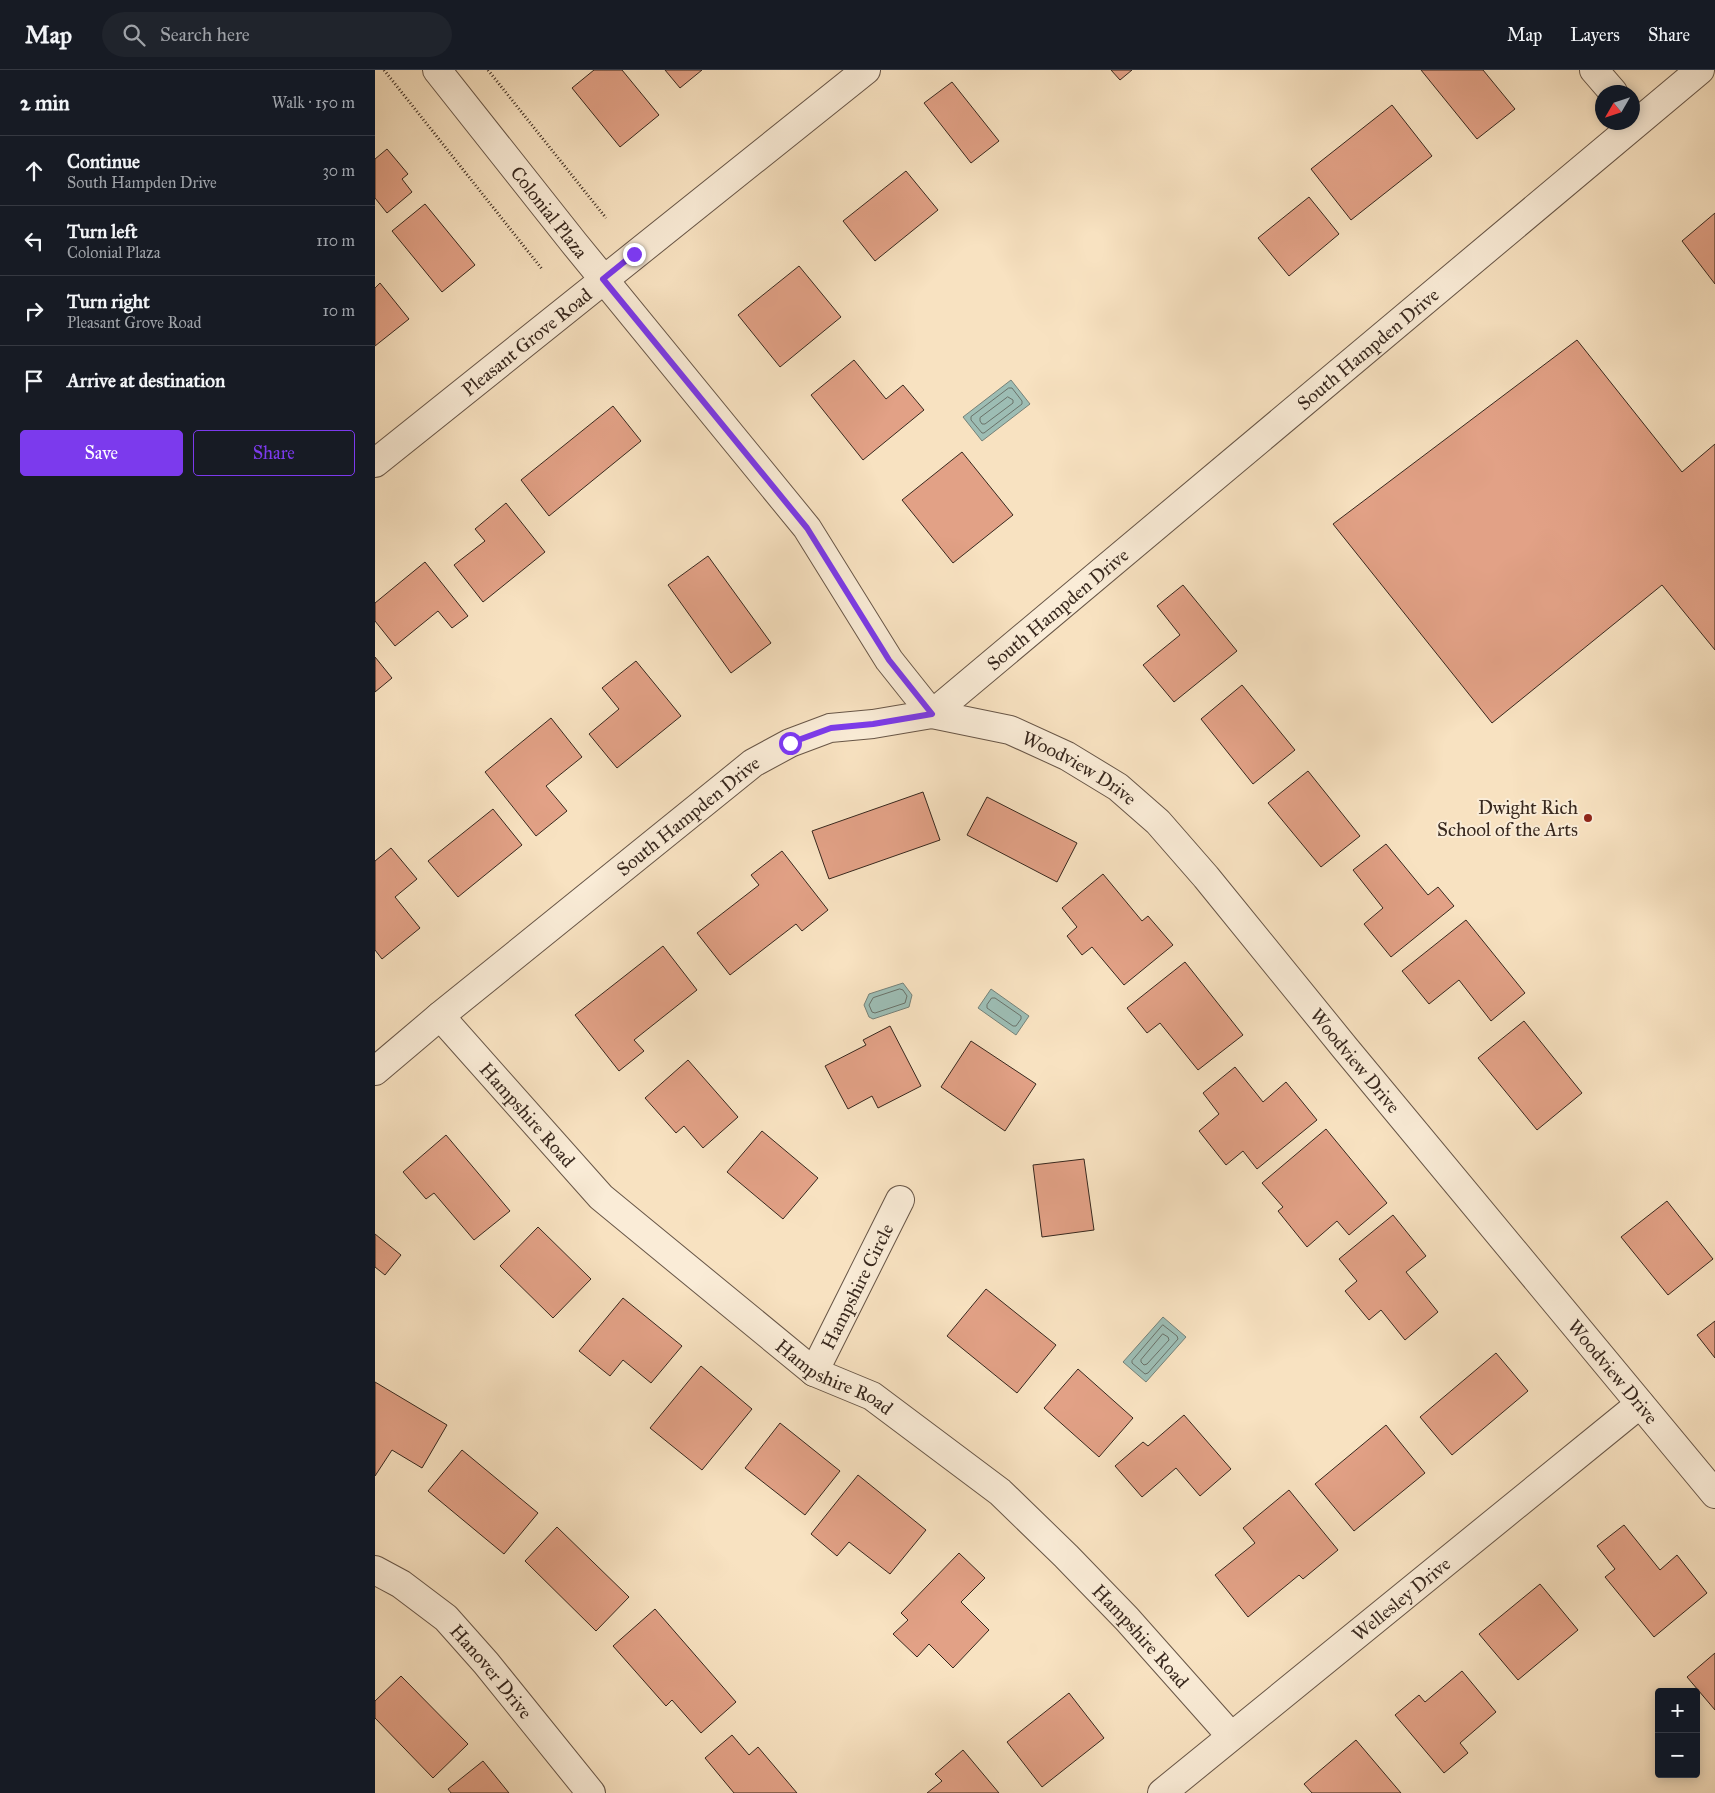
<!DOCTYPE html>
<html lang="en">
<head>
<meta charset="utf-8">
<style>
	:root { --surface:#171b24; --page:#20242c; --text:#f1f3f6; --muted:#9ea1a6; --line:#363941; --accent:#7c3aed }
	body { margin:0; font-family:"IM FELL Great Primer",serif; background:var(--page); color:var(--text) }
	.controls { position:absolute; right:15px; bottom:15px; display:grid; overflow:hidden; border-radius:5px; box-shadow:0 2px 12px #0003 }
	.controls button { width:45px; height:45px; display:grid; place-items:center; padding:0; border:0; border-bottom:1px solid var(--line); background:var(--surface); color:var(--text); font:25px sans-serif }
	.compass { position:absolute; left:1220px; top:15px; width:45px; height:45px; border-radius:50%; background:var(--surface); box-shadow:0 2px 12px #0003; rotate:231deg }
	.stop { position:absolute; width:15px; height:15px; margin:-11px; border:4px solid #7c3aed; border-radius:50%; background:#fff }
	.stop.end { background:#7c3aed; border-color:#fff; box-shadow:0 1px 5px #0008 }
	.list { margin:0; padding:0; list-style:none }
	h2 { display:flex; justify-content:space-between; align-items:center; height:65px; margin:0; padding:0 20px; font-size:21px }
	h2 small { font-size:16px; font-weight:400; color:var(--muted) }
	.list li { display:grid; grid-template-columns:32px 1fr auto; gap:15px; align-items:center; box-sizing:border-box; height:70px; padding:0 20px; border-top:1px solid var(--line) }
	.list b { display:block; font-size:19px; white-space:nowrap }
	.list p { margin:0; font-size:16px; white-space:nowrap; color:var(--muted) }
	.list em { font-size:16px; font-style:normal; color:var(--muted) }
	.actions { display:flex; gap:10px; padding:15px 20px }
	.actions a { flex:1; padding:11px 0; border:1px solid var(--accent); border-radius:5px; text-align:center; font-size:18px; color:var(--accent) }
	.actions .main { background:var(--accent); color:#fff }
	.icon { flex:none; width:28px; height:28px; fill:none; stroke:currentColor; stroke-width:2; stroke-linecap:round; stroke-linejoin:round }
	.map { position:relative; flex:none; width:1340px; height:1723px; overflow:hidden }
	header { display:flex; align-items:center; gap:30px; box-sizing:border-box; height:70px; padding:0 25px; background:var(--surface); border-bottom:1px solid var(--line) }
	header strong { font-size:24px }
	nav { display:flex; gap:28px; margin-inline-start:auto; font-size:18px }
	.search { width:350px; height:45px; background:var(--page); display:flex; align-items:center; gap:12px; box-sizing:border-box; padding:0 18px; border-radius:28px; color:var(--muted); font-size:19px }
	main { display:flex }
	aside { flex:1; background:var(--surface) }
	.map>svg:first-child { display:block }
	.water { fill:#9dbdb4; stroke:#758178 }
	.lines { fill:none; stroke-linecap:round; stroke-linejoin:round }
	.shore { stroke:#6a7269; stroke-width:1 }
	.building { fill:#e2a186; stroke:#38281e }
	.minor-casing { stroke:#685647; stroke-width:30 }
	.tertiary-casing { stroke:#685647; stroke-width:30 }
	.path { stroke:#38281e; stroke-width:3; stroke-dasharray:1 2.5; stroke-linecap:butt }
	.minor { stroke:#faecd7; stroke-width:28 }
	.tertiary { stroke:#faecd7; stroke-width:28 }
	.route { stroke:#7c3aed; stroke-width:6 }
	.poi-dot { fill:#8f2418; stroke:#faecd7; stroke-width:2 }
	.labels { text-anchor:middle; stroke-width:4; stroke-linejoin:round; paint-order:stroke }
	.street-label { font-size:19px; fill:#38281e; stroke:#faecd7 }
	.poi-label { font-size:19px; fill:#38281e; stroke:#faecd7; text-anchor:end }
</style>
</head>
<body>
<header>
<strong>Map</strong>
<div class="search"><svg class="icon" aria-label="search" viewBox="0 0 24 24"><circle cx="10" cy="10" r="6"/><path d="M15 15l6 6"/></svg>Search here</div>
<nav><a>Map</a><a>Layers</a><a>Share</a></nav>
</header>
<main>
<aside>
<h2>2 min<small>Walk · 150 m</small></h2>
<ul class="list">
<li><svg class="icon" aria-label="ahead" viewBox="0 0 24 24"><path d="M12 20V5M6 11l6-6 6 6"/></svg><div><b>Continue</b><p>South Hampden Drive</p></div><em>30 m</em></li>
<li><svg class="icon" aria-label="left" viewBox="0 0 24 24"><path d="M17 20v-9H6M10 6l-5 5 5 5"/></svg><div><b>Turn left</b><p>Colonial Plaza</p></div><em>110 m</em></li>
<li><svg class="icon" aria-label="right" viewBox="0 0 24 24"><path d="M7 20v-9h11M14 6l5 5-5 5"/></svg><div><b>Turn right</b><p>Pleasant Grove Road</p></div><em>10 m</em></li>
<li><svg class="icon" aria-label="arrive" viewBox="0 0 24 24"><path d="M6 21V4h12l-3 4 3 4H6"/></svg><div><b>Arrive at destination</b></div></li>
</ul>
<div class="actions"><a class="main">Save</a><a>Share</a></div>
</aside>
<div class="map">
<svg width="1340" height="1723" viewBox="0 0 1340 1723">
	<rect width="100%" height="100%" fill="#f8e2c1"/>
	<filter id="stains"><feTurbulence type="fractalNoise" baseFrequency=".004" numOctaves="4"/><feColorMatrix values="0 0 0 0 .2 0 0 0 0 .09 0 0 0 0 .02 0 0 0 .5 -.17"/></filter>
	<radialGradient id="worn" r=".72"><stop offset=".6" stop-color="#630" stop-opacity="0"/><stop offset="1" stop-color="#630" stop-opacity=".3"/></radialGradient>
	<path class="water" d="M636 310 655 334 607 371 588 347Z
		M528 913 537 925 534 937 498 949 494 947 489 935 494 924Z
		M616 919 654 946 641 965 603 938Z
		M788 1247 811 1267 771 1312 748 1292Z"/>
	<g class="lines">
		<path class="shore" d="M634 318H637L647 331V334L609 363H607L596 350V347Z
			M633 327 638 330V333L610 354H607L605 351V348Z
			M525 919 528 920 532 926 530 933 500 943 497 942 494 935 498 928Z
			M617 928H620L646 946V949L641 956H638L612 938V935Z
			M788 1255 802 1266 803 1269 773 1303 770 1304 757 1293V1291Z
			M788 1264 793 1267 794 1270 772 1294 769 1295 766 1292V1290Z"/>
	</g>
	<path class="building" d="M219 0H247L284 45 245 77 197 18Z
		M290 0H327L305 18Z
		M736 0H757L745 10Z
		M1046 0H1108L1140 39 1102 69Z
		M577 12 624 71 596 93 549 33Z
		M1017 35 1057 86 976 150 936 99Z
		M12 79 33 104 27 109 37 122 12 143 0 128V89Z
		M531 101 563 140 500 191 468 151Z
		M934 127 964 164 914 206 883 168Z
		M50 134 100 195 67 222 17 161Z
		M1340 143V214L1307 171Z
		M424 196 466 247 405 297 363 245Z
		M5 213 34 249 0 276V218Z
		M1202 270 1307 402 1340 374V580L1287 515 1117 653 958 454Z
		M479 290 511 329 528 315 549 340 488 390 436 325Z
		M238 336 266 371 174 446 146 410Z
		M587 382 638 445 578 493 527 430Z
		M131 433 170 482 108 532 79 495 110 471 100 459Z
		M333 486 396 573 356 603 293 515Z
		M50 492 93 546 77 558 63 541 20 576 0 551V533Z
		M808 515 862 581 799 632 768 595 805 565 782 536Z
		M0 587 17 608 0 622Z
		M261 591 306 646 242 698 214 664 244 639 227 618Z
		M867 615 920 680 878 714 826 649Z
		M176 648 207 687 171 716 192 741 161 766 110 702Z
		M933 701 985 766 946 797 893 733Z
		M548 722 565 770 454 809 437 761Z
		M612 727 702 773 682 812 592 765Z
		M118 739 147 775 83 827 53 791Z
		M1011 774 1053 825 1063 817 1079 836 1016 887 989 854 1008 838 978 800Z
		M16 778 42 809 20 827 45 858 7 889 0 880V791Z
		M407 781 453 840 427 861 421 854 355 905 322 863 384 815 376 805Z
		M728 804 767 851 773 846 798 875 749 915 717 877 707 885 692 866 702 857 687 838Z
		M1091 850 1150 923 1116 951 1084 910 1054 934 1027 901Z
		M288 876 322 920 259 970 269 981 244 1001 200 945Z
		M810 892 868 965 823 1000 785 953 772 963 752 938Z
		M1149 951 1207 1023 1162 1060 1103 988Z
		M515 956 546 1016 503 1038 497 1026 473 1039 450 996 491 975 488 970Z
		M596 971 661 1014 630 1061 566 1017Z
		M313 990 363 1047 328 1078 309 1056 301 1063 270 1028Z
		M860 997 888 1032 911 1012 942 1050 882 1099 868 1081 851 1095 824 1061 844 1044 828 1023Z
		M951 1059 1012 1133 974 1165 962 1151 932 1177 903 1141 908 1137 887 1113Z
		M387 1061 443 1108 408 1149 352 1102Z
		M71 1065 135 1141 99 1170 59 1123 51 1129 28 1102Z
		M709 1089 719 1160 667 1167 658 1095Z
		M1292 1131 1338 1189 1293 1225 1246 1167Z
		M1018 1145 1051 1186 1031 1202 1063 1242 1030 1270 1006 1240 994 1250 970 1221 982 1211 964 1189Z
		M163 1157 216 1209 178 1248 125 1196Z
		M0 1164 26 1185 10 1205 0 1197Z
		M611 1219 681 1275 642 1323 572 1266Z
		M248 1228 307 1276 276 1313 248 1290 235 1306 204 1281Z
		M1340 1251V1288L1322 1265Z
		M1121 1283 1153 1321 1077 1385 1045 1347Z
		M326 1296 377 1339 327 1400 275 1358Z
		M703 1299 758 1348 724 1387 669 1338Z
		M0 1312 72 1355 47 1398 17 1380 0 1406Z
		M809 1345 856 1399 825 1426 801 1398 767 1427 740 1396 768 1372 773 1376Z
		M405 1353 465 1401 430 1445 370 1398Z
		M1011 1355 1050 1403 979 1461 940 1414Z
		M87 1380 163 1443 129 1484 53 1421Z
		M483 1405 551 1460 515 1504 474 1472 462 1486 436 1464Z
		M914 1420 963 1480 928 1509 924 1505 873 1547 840 1505 880 1473 868 1458Z
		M1249 1455 1285 1500 1302 1485 1332 1523 1279 1567 1230 1507 1240 1499 1222 1476Z
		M182 1457 254 1527 221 1561 150 1491Z
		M584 1483 610 1508 586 1532 614 1560 578 1598 554 1574 542 1587 518 1564 533 1550 526 1543Z
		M1165 1514 1203 1560 1143 1610 1104 1564Z
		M280 1539 361 1632 326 1663 297 1630 291 1636 238 1576Z
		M1340 1583V1640L1312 1607Z
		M1087 1601 1121 1642 1085 1673 1093 1683 1069 1703 1020 1645 1044 1625 1050 1632Z
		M26 1606 93 1674 58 1708 0 1648V1631Z
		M694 1623 729 1668 667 1717 632 1672Z
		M357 1665 374 1685 383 1677 422 1723H359L330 1688Z
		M981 1670 1026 1723H937L929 1714Z
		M588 1680 624 1723H552L567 1711 560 1704Z
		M108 1691 134 1723H76L73 1719Z"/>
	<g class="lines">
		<defs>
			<g id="minor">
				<path id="s1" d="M62 0 199 173 432 458 514 590 557 644 635 660 692 686 743 717 783 752 831 807 970 978 1340 1424"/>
				<path d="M1219 0 1238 22"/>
				<path id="s2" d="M65 946 226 1127 439 1302 497 1326 625 1422 691 1486 752 1549 856 1666"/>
				<path id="s3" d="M0 1001 65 946 378 693 415 673 455 658 498 654 557 644 1325 0"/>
				<path id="s4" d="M439 1302 525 1130"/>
				<path id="s5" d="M0 1500 26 1514 71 1548 111 1593 216 1723"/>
				<path id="s6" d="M787 1723 1265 1334"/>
			</g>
			<g id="tertiary">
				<path id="s7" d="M0 393 491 0"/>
			</g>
		</defs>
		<use href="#minor" class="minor-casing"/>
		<use href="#tertiary" class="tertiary-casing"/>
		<path class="path" d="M9 0 167 199
			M113 0 231 148"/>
		<use href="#minor" class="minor"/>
		<use href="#tertiary" class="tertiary"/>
	</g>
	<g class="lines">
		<path class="route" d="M259 184 228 209 432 458 514 590 557 644 498 654 456 658 415 673"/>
	</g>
	<circle class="poi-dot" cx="1213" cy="748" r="5"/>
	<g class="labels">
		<g class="street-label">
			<text dy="7" stroke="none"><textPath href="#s1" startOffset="181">Colonial Plaza</textPath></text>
			<text dy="7" stroke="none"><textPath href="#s7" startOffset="194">Pleasant Grove Road</textPath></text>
			<text dy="7" stroke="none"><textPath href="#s3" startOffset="1244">South Hampden Drive</textPath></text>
			<text dy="7" stroke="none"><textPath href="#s3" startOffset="839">South Hampden Drive</textPath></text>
			<text dy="7" stroke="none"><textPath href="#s1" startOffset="972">Woodview Drive</textPath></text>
			<text dy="7" stroke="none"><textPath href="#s3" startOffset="404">South Hampden Drive</textPath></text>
			<text dy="7" stroke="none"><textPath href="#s1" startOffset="1378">Woodview Drive</textPath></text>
			<text dy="7" stroke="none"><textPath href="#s2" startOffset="132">Hampshire Road</textPath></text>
			<text dy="7" stroke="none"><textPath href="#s4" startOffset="96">Hampshire Circle</textPath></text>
			<text dy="7" stroke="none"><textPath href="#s1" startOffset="1782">Woodview Drive</textPath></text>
			<text dy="7" stroke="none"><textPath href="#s2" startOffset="538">Hampshire Road</textPath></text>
			<text dy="7" stroke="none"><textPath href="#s6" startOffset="308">Wellesley Drive</textPath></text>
			<text dy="7" stroke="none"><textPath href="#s2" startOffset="942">Hampshire Road</textPath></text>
			<text dy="7" stroke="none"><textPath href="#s5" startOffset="156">Hanover Drive</textPath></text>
		</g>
		<g class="poi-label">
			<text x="1203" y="744">Dwight Rich<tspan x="1203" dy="22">School of the Arts</tspan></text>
		</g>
	</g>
	<rect width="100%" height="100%" filter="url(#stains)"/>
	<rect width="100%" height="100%" fill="url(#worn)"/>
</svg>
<div class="controls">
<button>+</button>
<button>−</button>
</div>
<svg class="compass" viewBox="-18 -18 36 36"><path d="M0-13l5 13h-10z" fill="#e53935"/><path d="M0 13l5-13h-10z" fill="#9ea1a6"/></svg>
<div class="stop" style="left:415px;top:673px"></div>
<div class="stop end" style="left:259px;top:184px"></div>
</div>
</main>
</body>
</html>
